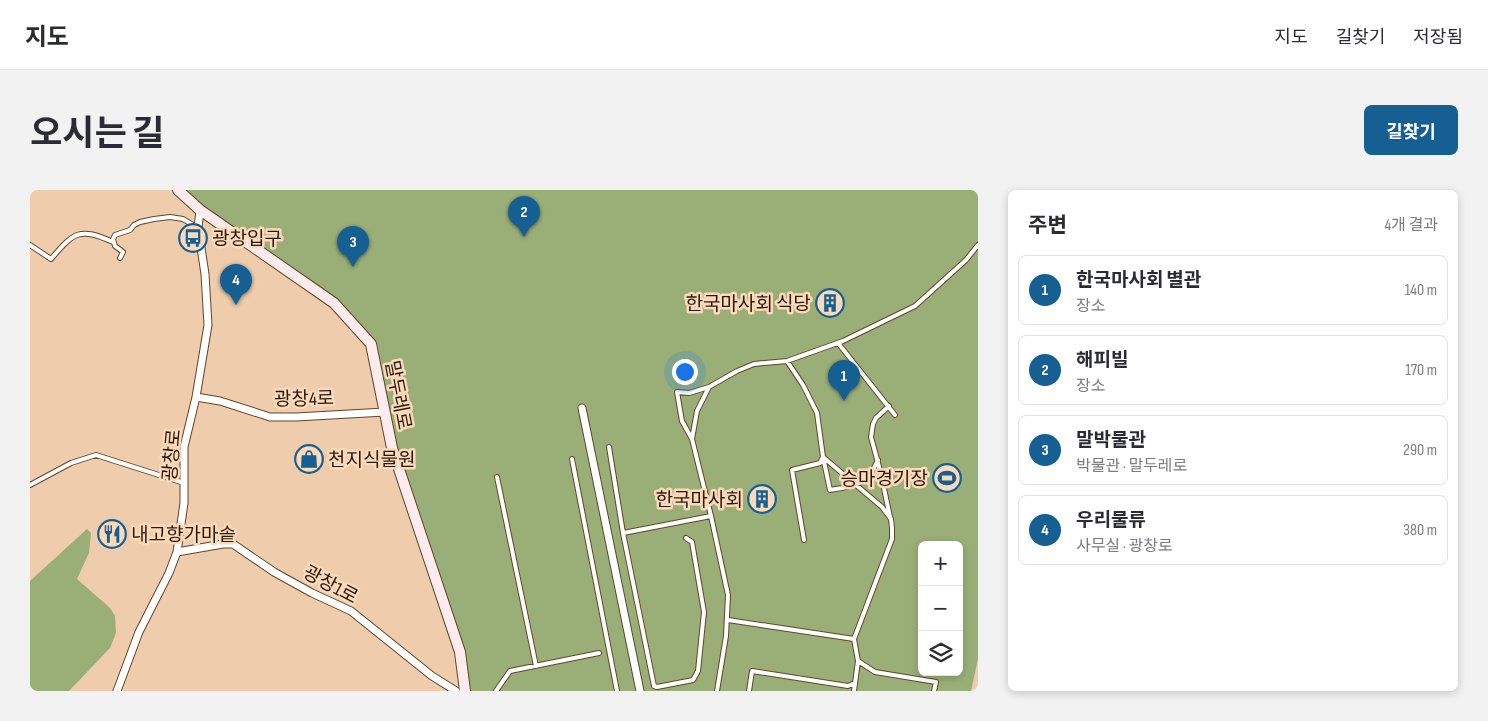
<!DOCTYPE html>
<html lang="ko">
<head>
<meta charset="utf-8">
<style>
	:root { --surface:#fff; --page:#f2f2f3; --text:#2b2b33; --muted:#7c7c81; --line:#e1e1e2; --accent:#165f92 }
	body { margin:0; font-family:"Sofia Sans Condensed","Noto Sans KR",sans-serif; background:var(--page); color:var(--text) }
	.controls { position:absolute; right:15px; bottom:15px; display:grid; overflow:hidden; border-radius:8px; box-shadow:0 2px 8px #0003 }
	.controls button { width:45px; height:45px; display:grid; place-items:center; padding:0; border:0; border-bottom:1px solid var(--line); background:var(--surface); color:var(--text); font:25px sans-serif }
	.you { position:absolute; left:654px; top:181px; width:18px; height:18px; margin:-12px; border:4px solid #fff; border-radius:50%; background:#1a73e8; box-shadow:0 0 0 8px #1a73e833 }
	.badge { display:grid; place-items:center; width:32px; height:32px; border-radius:50%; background:var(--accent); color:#fff; font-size:16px; font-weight:700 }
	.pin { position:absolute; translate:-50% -41px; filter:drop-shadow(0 1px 2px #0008) }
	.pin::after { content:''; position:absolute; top:26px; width:18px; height:15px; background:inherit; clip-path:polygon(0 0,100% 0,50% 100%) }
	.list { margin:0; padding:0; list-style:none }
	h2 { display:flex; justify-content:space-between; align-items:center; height:65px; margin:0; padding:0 20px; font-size:21px }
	h2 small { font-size:16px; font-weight:400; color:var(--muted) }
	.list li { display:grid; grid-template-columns:32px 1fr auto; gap:15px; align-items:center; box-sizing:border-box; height:70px; margin:0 10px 10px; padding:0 10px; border:1px solid var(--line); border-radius:8px }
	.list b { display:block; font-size:19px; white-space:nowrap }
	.list p { margin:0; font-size:16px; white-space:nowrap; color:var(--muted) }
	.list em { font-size:16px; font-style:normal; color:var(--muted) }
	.icon { flex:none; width:28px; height:28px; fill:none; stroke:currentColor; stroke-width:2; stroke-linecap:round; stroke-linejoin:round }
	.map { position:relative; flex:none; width:948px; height:501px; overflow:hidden; border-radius:8px }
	header { display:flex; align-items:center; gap:30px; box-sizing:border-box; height:70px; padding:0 25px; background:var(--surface); border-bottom:1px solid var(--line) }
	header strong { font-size:24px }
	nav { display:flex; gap:28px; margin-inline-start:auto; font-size:18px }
	.intro { display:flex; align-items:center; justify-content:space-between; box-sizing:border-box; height:120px; padding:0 30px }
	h1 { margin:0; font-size:35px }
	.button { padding:12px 22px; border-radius:8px; background:var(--accent); color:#fff; font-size:18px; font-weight:700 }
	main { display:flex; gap:30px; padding:0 30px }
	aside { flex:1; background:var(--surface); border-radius:8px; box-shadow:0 2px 8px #0003 }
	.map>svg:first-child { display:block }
	.green { fill:#9aaf78; fill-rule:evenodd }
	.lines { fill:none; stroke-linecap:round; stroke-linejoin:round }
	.lane-casing { stroke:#624529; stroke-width:6 }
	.street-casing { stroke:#624529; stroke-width:9 }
	.secondary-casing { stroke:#624529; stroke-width:12 }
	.lane { stroke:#fff; stroke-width:4 }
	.street { stroke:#fff; stroke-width:7 }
	.secondary { stroke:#fdebee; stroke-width:10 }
	.labels { text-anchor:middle; stroke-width:5; stroke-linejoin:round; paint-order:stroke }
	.poi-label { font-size:19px; fill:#271b0f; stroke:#fbd9b9; text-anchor:start }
	.street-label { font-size:19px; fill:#271b0f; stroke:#fbd9b9 }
</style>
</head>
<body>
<header>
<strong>지도</strong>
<nav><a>지도</a><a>길찾기</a><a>저장됨</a></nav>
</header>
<div class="intro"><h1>오시는 길</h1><a class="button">길찾기</a></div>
<main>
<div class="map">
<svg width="948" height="501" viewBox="0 0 948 501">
	<rect width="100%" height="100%" fill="#eeccac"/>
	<path class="green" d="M155 0H948V469L941 501H438L432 460 367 256 347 155 328 133 186 28ZM892 355H929V482H892Z
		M57 339 61 343 59 363 47 389 80 418 85 426 86 443 80 458 39 501H0V391Z"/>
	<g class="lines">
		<defs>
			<path id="lane" d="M0 55 21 69C44 42 49 37 83 52
				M90 68 93 62 85 56 83 49 85 45 100 40 104 35 110 32 124 29 140 27 153 29 168 38
				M808 153 865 225
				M757 171 773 195 787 223 793 267 852 317 861 329 862 338V349L824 449 828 471 824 501
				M859 216 846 228 843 234 841 247 851 284 860 327
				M662 249 667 221 679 197
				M579 257 593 343 624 496 627 497 663 490 668 481 674 422 662 352 656 348
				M793 267 800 300C825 296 837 295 848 270
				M542 269 587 501
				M467 287 506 476
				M0 295 41 273 66 265 154 293
				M593 343 681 326
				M774 350 762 280 790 273 793 267
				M698 430 824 449
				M828 471 845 482 906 492 904 501
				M466 501 480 481 569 463
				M687 501 696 446 698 405 681 326 662 249 652 231 647 202 659 203 679 197 707 181 724 174 757 171 813 151 885 116 936 70 948 55
				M719 501 722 481 818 496 825 493"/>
			<path id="street" d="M166 207 190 211 240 227H266L355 222
				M552 218 610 501
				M147 362 193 354H203L244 382 282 403 321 421 402 486 426 501
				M87 501 109 442 139 383 147 362 154 313V257L166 207 178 135 175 84 168 38 170 20"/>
			<path id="secondary" d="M148 0 170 20 304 113 341 154 362 258 430 462 435 501"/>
		</defs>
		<use href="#lane" class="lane-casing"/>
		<use href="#street" class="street-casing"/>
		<use href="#secondary" class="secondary-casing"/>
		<use href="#lane" class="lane"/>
		<use href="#street" class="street"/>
		<use href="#secondary" class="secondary"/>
	</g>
	<defs>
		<symbol id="bus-ring" viewBox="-11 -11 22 22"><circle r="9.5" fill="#fbd9b9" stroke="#165f92" stroke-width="1.5"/><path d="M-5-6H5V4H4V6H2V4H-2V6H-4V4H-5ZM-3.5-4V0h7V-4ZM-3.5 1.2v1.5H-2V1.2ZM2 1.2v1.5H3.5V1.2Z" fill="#165f92"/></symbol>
		<symbol id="building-ring" viewBox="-11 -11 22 22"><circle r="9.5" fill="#fbd9b9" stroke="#165f92" stroke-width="1.5"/><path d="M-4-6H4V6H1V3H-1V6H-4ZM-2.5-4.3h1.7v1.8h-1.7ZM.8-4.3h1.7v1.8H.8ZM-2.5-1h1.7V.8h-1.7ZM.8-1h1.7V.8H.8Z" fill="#165f92"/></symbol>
		<symbol id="shop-ring" viewBox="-11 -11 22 22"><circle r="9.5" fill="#fbd9b9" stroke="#165f92" stroke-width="1.5"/><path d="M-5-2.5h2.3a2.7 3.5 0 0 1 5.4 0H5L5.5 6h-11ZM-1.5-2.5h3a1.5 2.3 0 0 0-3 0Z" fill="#165f92"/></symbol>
		<symbol id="stadium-ring" viewBox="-11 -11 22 22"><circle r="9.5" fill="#fbd9b9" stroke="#165f92" stroke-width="1.5"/><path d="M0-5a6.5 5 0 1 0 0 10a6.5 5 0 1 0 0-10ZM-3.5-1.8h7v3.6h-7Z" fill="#165f92"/></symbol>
		<symbol id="restaurant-ring" viewBox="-11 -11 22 22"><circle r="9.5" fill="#fbd9b9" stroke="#165f92" stroke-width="1.5"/><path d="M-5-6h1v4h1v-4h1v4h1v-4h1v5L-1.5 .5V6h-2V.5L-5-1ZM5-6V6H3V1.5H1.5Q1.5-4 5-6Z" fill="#165f92"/></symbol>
	</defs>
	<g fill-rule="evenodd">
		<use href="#bus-ring" x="147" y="32" width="32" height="32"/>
		<use href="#building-ring" x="784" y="97" width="32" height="32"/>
		<use href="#shop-ring" x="263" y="253" width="32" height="32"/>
		<use href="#stadium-ring" x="901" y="272" width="32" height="32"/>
		<use href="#building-ring" x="716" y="293" width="32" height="32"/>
		<use href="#restaurant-ring" x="66" y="328" width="32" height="32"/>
	</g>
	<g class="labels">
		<g class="poi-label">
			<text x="182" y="55">광창입구</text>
			<text x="781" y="120" text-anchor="end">한국마사회 식당</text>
			<text x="298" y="276">천지식물원</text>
			<text x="898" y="295" text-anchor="end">승마경기장</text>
			<text x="713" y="316" text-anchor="end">한국마사회</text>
			<text x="101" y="351">내고향가마솥</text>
		</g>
		<g class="street-label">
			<text transform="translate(369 205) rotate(79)" y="7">말두레로</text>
			<text transform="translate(274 208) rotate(-1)" y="7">광창4로</text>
			<text transform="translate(141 265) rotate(-85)" y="7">광창로</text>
			<text transform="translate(301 394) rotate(28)" y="7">광창1로</text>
		</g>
	</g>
</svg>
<div class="controls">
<button>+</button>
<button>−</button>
<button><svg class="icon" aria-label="layers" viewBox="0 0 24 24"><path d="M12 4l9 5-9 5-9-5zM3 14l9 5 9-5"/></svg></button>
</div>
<div class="you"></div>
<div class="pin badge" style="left:814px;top:211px">1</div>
<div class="pin badge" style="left:494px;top:47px">2</div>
<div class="pin badge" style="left:323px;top:77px">3</div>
<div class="pin badge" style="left:206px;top:115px">4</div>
</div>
<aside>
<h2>주변<small>4개 결과</small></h2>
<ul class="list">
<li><span class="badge">1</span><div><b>한국마사회 별관</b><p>장소</p></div><em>140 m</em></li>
<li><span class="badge">2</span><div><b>해피빌</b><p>장소</p></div><em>170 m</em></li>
<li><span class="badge">3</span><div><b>말박물관</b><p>박물관 · 말두레로</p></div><em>290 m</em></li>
<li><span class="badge">4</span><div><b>우리물류</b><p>사무실 · 광창로</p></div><em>380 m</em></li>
</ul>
</aside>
</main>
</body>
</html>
